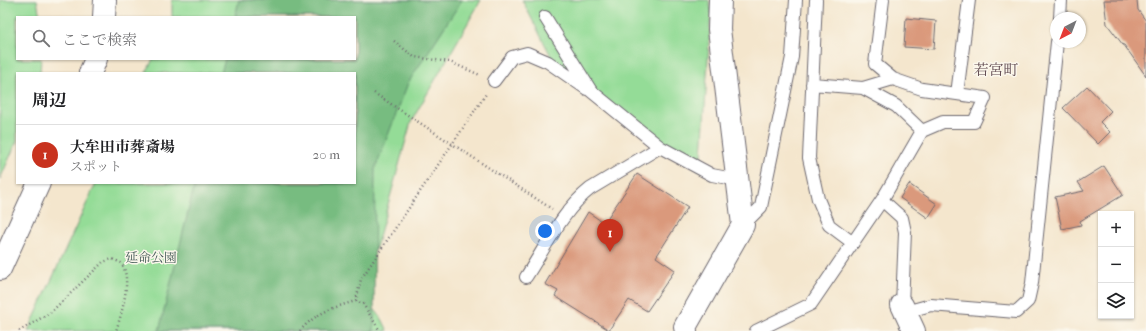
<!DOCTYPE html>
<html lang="ja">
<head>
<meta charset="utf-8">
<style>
	:root { --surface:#fff; --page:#f2f2f2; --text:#202124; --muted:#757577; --line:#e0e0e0; --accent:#c8321e }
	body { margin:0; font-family:"IM FELL French Canon","Noto Serif JP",serif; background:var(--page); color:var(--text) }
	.controls { position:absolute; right:12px; bottom:12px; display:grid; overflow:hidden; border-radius:0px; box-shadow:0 1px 3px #0004 }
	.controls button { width:36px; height:36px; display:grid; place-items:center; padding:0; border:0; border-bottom:1px solid var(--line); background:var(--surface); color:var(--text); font:20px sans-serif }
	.compass { position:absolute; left:1050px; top:12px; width:36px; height:36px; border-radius:50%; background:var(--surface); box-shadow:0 1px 3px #0004; rotate:222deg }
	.you { position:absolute; left:545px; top:231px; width:14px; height:14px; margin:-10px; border:3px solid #fff; border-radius:50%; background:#1a73e8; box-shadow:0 0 0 6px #1a73e833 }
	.badge { display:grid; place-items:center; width:26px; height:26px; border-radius:50%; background:var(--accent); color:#fff; font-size:13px; font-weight:700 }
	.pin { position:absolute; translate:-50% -33px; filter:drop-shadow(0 1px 2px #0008) }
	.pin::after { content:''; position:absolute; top:21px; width:14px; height:12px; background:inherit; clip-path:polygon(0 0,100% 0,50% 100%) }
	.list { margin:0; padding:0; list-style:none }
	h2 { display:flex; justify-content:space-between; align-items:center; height:52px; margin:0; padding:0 16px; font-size:17px }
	h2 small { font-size:13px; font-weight:400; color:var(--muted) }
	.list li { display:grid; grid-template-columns:26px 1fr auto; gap:12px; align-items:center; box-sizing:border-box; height:60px; padding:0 16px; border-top:1px solid var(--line) }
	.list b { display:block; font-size:15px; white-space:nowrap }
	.list p { margin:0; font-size:13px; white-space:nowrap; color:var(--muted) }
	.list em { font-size:13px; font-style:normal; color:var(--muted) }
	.icon { flex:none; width:22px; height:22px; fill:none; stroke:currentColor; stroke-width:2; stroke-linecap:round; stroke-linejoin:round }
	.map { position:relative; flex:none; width:1146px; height:331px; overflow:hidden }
	.search { position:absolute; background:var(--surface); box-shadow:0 1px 3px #0004; left:16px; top:16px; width:340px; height:44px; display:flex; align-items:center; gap:10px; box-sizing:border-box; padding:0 14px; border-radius:0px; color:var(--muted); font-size:15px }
	.panel { position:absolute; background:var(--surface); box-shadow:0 1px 3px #0004; left:16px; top:72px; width:340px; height:112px; border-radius:0px }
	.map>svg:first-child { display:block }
	.green { fill:#94dc97; stroke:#5b7f69 }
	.forest { fill:#77bc80; stroke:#4c6f5e }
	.building { fill:#da997c }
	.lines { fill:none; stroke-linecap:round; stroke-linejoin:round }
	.service-casing { stroke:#6c676e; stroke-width:14 }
	.minor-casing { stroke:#6c676e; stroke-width:24 }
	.path { stroke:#6c676e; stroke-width:2.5; stroke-dasharray:1 3; stroke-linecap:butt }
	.service { stroke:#fff; stroke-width:12 }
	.minor { stroke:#fff; stroke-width:22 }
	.labels { text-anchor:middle; stroke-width:3; stroke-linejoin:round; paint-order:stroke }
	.park-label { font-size:13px; fill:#445a57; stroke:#fbf7ec }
	.quarter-label { font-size:15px; fill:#624c52; stroke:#fbf7ec }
</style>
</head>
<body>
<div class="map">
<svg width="1146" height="331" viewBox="0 0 1146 331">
	<rect width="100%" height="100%" fill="#fbf7ec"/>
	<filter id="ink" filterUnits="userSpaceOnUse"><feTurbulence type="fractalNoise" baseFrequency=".025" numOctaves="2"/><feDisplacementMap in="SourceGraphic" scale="8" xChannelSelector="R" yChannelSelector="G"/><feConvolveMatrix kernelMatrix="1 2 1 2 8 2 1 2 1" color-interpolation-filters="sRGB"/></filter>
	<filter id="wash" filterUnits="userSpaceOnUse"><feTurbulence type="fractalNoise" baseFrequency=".012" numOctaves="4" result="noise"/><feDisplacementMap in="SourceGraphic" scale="16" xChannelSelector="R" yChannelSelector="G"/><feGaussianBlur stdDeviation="0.9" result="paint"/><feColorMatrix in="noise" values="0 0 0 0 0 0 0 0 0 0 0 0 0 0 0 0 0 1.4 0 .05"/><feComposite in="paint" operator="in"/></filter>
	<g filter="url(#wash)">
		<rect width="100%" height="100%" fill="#f4e6cd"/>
		<path class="green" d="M0 0H37L40 17H17V59H41L40 73H17V141L0 179Z
			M172 0H481L411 122 363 294 382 319 388 331H28L96 183H355V73H146L153 59H355V17H172Z
			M522 0H709L711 10 701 171 553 60Z"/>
		<path class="forest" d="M239 0H462L408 83 375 169 374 331H159L195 183H355V73H221L225 59H355V17H235Z"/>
		<g id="blocks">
			<path class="building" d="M1104 0H1137L1138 10 1146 21V76L1124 45H1123L1107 24Z
				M906 18 936 21 934 49 904 47Z
				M1087 86 1111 111 1100 122 1110 132 1098 144 1063 108Z
				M1104 166 1123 195 1080 221 1081 225 1062 229 1055 197 1084 191 1078 182Z
				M637 174 688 207 656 257 675 270 647 311 629 300 609 330 555 296 558 291 545 284 588 212 604 223Z
				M909 184 937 204 928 218 900 198Z"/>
		</g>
	</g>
	<g filter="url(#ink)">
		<use href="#blocks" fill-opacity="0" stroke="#6c676e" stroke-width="1"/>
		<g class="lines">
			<defs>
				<path id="service" d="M816 0 809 158 818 199 829 225 853 243
					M545 17 591 91 660 147 712 175 738 180
					M1060 18 1061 0
					M494 81 512 57 527 53 548 62 587 89
					M812 84 863 88 893 79
					M863 88 896 106 922 131
					M957 94 969 0
					M882 200 902 218 905 232 902 305
					M743 225 761 207 792 57 796 0
					M526 277C545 248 563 210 590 189L660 147
					M905 312 931 305 1016 312 1028 301 1032 283 1057 42
					M756 331 811 304 882 200 922 131 943 122H974L985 98 922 89 893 79 875 64 883 0"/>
				<path id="minor" d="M104 17 105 0
					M90 73 96 59
					M0 269 39 183
					M902 305 914 331
					M686 331 685 327 743 225 719 29 720 0"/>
			</defs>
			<use href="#service" class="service-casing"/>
			<use href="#minor" class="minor-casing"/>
			<path class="path" d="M394 41 414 57 450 62 480 75
				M374 93 552 209
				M356 301 361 279 486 94
				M19 331 50 313 103 262 112 259C115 260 119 262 121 263 133 278 121 315 116 331
				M300 331C315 313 334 307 356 301L363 304 380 331"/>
			<use href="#service" class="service"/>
			<use href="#minor" class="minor"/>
		</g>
	</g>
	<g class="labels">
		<g class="park-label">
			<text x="151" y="262">延命公園</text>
		</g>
		<g class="quarter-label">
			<text x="996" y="75">若宮町</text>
		</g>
	</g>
</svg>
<div class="controls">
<button>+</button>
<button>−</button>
<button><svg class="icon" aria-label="layers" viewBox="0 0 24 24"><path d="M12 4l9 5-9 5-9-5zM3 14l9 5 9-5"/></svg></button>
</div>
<svg class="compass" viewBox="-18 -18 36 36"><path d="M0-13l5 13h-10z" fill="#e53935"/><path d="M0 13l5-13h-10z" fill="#757577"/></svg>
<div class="you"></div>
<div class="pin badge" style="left:610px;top:252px">1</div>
<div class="search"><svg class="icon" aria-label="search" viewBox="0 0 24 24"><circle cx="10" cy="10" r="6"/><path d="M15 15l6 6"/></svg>ここで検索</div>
<section class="panel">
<h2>周辺<small></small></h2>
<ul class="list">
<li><span class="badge">1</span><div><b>大牟田市葬斎場</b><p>スポット</p></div><em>20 m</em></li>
</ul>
</section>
</div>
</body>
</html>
